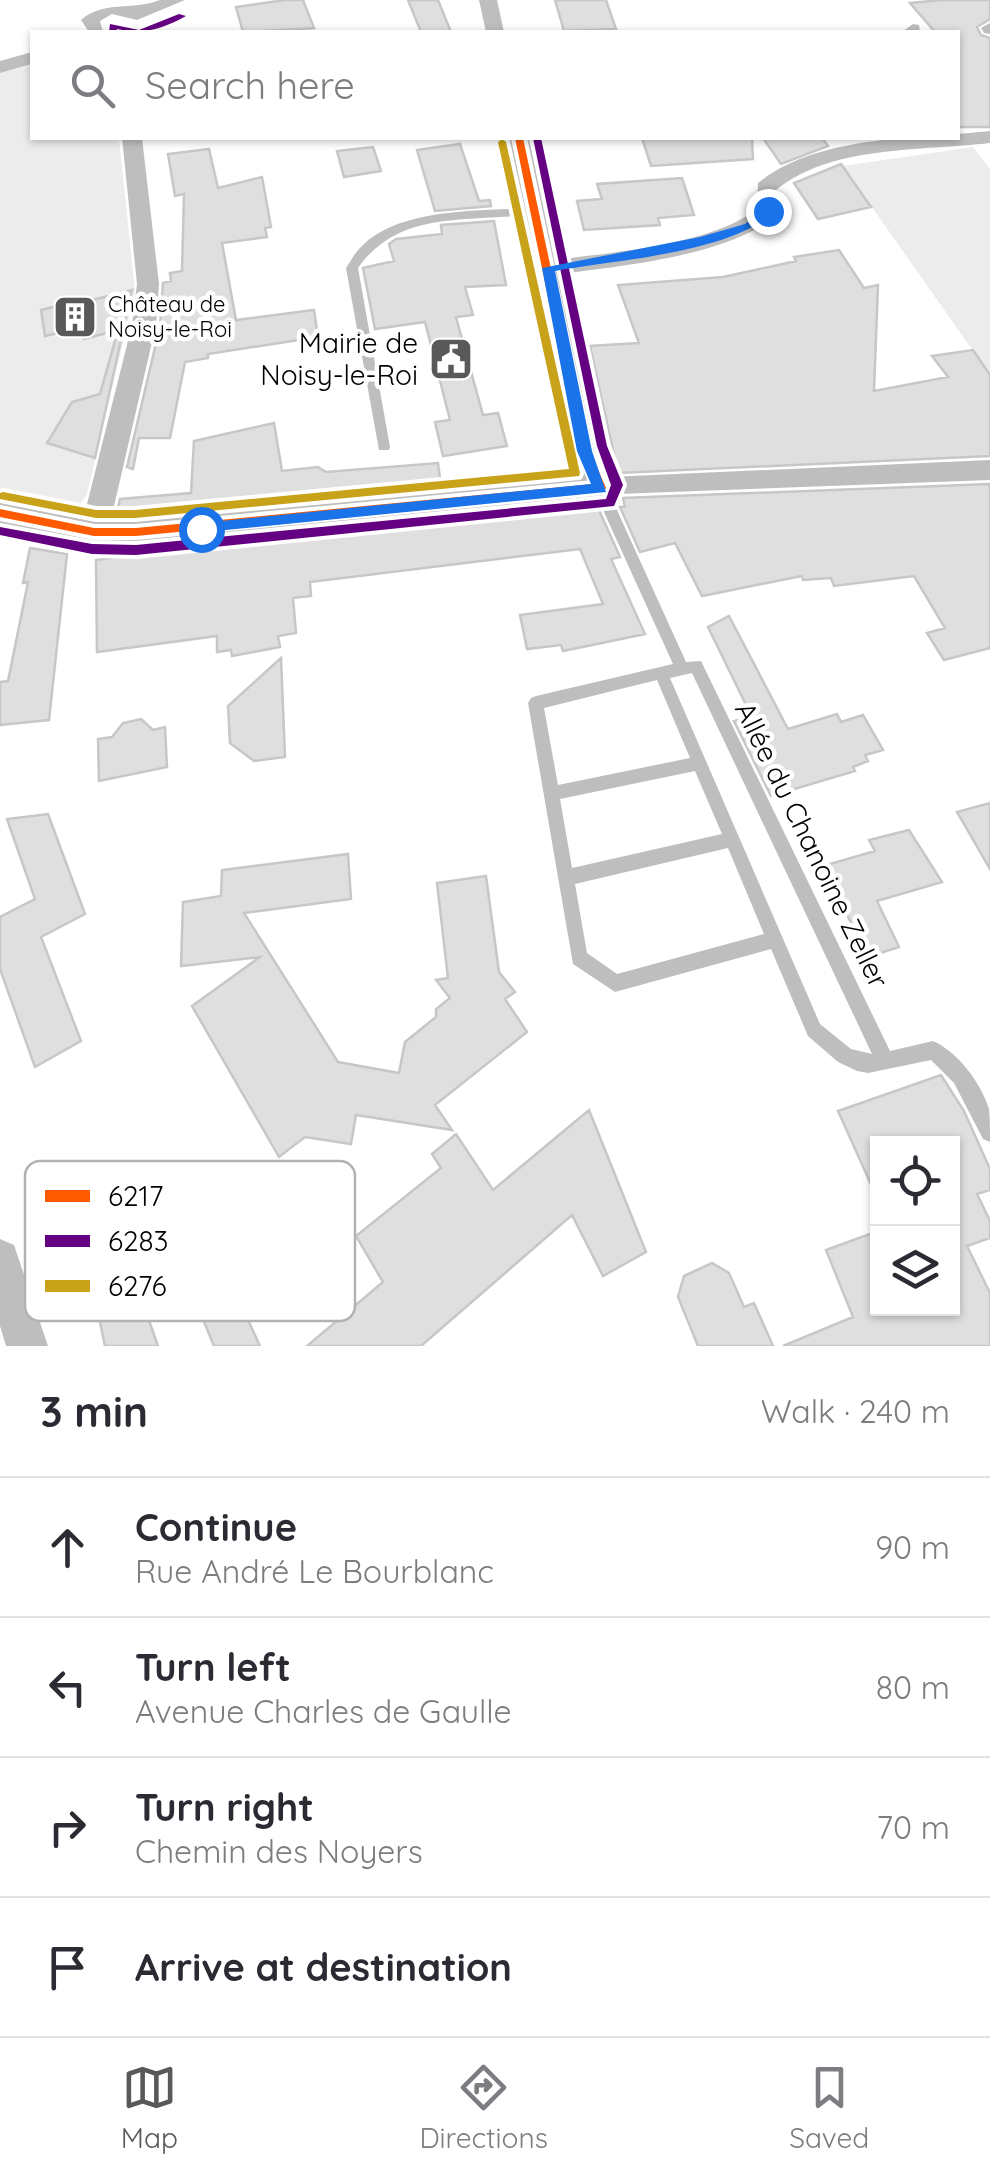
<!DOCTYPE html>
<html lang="en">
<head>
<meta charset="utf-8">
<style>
	:root { --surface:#fff; --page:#f2f2f3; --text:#2b2b33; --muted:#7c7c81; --line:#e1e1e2; --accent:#595959 }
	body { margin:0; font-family:Quicksand,sans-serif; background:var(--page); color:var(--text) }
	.controls { position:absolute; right:30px; bottom:30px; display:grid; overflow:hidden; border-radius:0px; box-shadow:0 2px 8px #0004 }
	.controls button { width:90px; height:90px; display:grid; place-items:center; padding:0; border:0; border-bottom:2px solid var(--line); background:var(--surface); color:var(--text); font:50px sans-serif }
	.stop { position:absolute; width:30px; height:30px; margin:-22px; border:8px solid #1a73e8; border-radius:50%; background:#fff }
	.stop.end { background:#1a73e8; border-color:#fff; box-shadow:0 2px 10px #0008 }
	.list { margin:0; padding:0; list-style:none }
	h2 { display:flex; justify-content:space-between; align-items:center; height:130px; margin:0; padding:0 40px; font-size:42px }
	h2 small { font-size:32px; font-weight:400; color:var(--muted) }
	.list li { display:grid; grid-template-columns:65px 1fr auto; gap:30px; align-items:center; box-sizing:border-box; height:140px; padding:0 40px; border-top:2px solid var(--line) }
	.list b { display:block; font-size:38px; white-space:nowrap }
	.list p { margin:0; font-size:32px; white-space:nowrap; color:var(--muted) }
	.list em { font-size:32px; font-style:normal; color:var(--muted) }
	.icon { flex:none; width:55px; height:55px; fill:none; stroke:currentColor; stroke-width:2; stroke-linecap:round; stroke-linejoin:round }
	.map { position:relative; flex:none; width:990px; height:1346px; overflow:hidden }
	.search { position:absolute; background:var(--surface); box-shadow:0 2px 8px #0004; left:30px; right:30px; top:30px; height:110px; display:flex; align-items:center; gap:25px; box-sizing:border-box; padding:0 35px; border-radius:0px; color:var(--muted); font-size:38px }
	.sheet { height:690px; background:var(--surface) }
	nav { display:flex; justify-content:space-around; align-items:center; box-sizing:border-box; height:140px; border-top:2px solid var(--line); background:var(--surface); font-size:28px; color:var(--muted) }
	nav a { display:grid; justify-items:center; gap:5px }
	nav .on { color:var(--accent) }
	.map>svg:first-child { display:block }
	.green { fill:#ececec }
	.building { fill:#dfdfdf; stroke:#c7c7c7; stroke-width:2.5 }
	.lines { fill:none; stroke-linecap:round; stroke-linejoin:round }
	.service { fill:#bebebe; fill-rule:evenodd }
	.minor { fill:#bebebe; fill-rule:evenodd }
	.tertiary { fill:#bebebe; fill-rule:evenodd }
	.bus-1-casing { stroke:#fff; stroke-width:8 }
	.bus-2-casing { stroke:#fff; stroke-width:8 }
	.bus-3-casing { stroke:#fff; stroke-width:8 }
	.bus-1 { fill:#ff5a00; fill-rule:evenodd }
	.bus-2 { fill:#640082; fill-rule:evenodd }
	.bus-3 { fill:#c8a218; fill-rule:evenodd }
	.route { fill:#1a73e8 }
	.labels { text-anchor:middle; stroke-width:9; stroke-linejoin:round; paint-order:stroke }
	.far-poi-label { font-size:22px; fill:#000; stroke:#fff; text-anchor:start }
	.poi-label { font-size:28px; fill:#000; stroke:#fff; text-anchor:end }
	.street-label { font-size:28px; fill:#000; stroke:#fff }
	.key { fill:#fff; stroke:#b2b2b2; stroke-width:2.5 }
	.key-label { font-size:28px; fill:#000 }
</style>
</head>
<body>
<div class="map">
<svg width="990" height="1346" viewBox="0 0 990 1346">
	<rect width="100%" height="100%" fill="#fff"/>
	<path class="green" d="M32 65V138H119L135 291 87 494 73 514 0 490V73Z
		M973 147 990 169V375L843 166Z"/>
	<path class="building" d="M285 0H303L314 28 243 32 236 7Z
		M408 0H438L451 32H421Z
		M555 0H606L616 29 564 31Z
		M941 0H990V19L977 27 981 35 990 38V127H958V32H935L910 3Z
		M642 138H752L753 159 651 166Z
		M763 138H822L828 146 781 164Z
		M460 144 479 201 490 200 491 206 435 211 417 150Z
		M373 147 381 171 344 177 337 151Z
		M209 149 218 188 262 177 271 227 265 228 267 237 222 243 236 320 314 310 318 337 208 354V358L185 362 170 438H139L133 469 127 467 160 326 163 283 171 281 170 273 182 271 184 194 175 196 168 154Z
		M841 164 871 207 818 219 794 183Z
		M682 178 694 215 658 218 660 225 584 230 577 201 602 199 597 184Z
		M494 221 506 285 465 287 473 315 456 317 483 415 498 413 507 446 443 456 435 422 450 420 425 322 375 329 363 268 394 261 389 244 396 239 442 234 441 225Z
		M839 250 864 288 878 285 874 391 948 377 932 356 973 350 990 375V456L618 473 590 346 639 343 618 285 723 277 796 261 794 257Z
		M132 290 95 458 47 443 72 402 100 394 118 330 84 339 73 305Z
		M69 303 76 329 45 336 41 310Z
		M274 423 282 471 318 467 326 472 438 463 441 486 136 515 117 512 120 499 191 493 194 441Z
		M990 484V648L944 660 927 633 945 628 914 576 834 586 831 578 803 580 802 576 702 596 675 543 640 552 620 507H625L623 498Z
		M588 506 590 510H599L620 557 611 559 645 634 563 651 561 645 527 649 520 615 603 604 580 549 310 582 311 596 293 598 296 633 278 636 280 647 232 656 231 650 217 652V636L97 652 96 560 161 551 156 547 445 519V524L480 521 567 513 566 508Z
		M30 548 67 554 49 720 0 725V682L8 681 28 582 23 583Z
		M729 616 788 729 837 714 841 722 863 715 883 750 865 755 868 761 853 767 855 771 771 796 734 721 749 717 747 707 708 627Z
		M281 658 285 757 254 761 230 743 228 706Z
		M141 719 153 730 165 727 167 767 99 781 98 739 112 737 123 723Z
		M990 803V869L957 812Z
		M48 814 85 914 41 937 81 1041 35 1067 0 969V917L35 899 7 819Z
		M909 830 942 882 877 901 899 947 868 957 823 866 875 851 869 840Z
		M348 854 351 899 244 913 338 1062 399 1073 405 1042 436 1017V1009L450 998 436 980 448 978 437 883 486 876 499 972 515 992 505 999 527 1032 435 1105 452 1130 356 1115 351 1144 305 1137 279 1157 192 1006 260 957 181 966 183 902 221 896 222 870Z
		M941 1075 964 1111 990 1169V1190L977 1194 990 1221V1238L967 1246 990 1293V1346H783L853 1317 826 1250 878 1231V1308H952V1144H878V1200L838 1111Z
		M589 1110 646 1252 603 1276 572 1215 421 1346H307L383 1282 356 1236 441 1168 432 1154 456 1134 493 1190Z
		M202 1228 227 1292 237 1310 242 1307 260 1346H214L172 1244Z
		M127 1258 158 1346H105L90 1275Z
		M712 1263 729 1273 744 1307 754 1303 773 1346H698L678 1297 684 1276Z"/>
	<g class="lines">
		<path class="service" d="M536 208 540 209V213C475 224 401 206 358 268L390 447 389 450H379L346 268 348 265C352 259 356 251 362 246 400 207 485 211 536 208Z
			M600 483 607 488 686 662 701 661 890 1051 933 1041C958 1052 981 1083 989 1109 990 1119 990 1131 990 1142L983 1139 954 1083 931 1060 868 1073 857 1071 838 1062 808 1036 771 949 615 992 573 964 528 703 531 698 536 696 673 664 593 488ZM692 673 872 1054 851 1049 820 1024 670 678ZM657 680 690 758 558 785 544 708ZM695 771 722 834 572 868 560 799ZM728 848 764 934 617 974 587 953 575 884Z"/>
		<path class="minor" d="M160 0H185L137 20 112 14 100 21 103 32H89L81 20C104 0 132 11 160 0Z
			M479 0H497L504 32H486Z
			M990 23V34L984 33 981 28Z
			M913 24 919 25 920 32H902Z
			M121 25 127 27 130 32H112Z
			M32 52V64L0 73V61Z
			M990 131V143C922 151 831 145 776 190V216C726 256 622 266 559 274L598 451 609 477 990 460V480L591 495 572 451 509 138H529L556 260C613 252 711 245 757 209L758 183C819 134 919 139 990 131Z
			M122 138H142L159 284 156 325 108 532 104 540H84L80 532 132 325 137 284Z
			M0 1239 14 1245 48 1346H6L0 1326Z"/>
		<path class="tertiary" d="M600 475 612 479 617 488 612 497 600 501 136 545H94L0 526V500L94 519H136Z"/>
		<defs>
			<path id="bus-1" d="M515 138H523L590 451 606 488 604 491 136 536H94L0 517V509L94 528H136L593 484 580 451Z"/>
			<path id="bus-2" d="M179 14 186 16C162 29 144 35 117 29L116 32H109L110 24 139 30Z
				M533 138H541L607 446 623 485 614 506 136 555 92 554 0 535V527L92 544 136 545 606 499 611 485 597 446Z"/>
			<path id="bus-3" d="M502 139 506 142 580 473 579 476 135 518H96L0 499V493L3 492 96 510H135L569 469 498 142Z"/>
		</defs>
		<use href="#bus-1" class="bus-1-casing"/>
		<use href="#bus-2" class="bus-2-casing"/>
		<use href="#bus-3" class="bus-3-casing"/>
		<use href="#bus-1" class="bus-1"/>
		<use href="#bus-2" class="bus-2"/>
		<use href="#bus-3" class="bus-3"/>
	</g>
	<path class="route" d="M764 209 774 211C733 253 614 260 555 271L592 451 606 492 196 533 194 529 201 523 591 484 577 451 542 268 700 237 745 224Z"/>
	<defs>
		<symbol id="building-square" viewBox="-11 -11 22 22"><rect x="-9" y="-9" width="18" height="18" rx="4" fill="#595959" stroke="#fff"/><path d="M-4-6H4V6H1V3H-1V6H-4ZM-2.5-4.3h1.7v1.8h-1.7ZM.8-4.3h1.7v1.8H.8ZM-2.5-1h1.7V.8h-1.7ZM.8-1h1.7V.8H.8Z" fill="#fff"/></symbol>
		<symbol id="civic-square" viewBox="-11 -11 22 22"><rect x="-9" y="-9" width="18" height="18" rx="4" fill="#595959" stroke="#fff"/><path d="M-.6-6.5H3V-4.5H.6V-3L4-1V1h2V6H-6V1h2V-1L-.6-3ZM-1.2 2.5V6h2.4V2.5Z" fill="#fff"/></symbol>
	</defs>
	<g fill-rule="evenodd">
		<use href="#building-square" x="50" y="292" width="50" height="50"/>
		<use href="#civic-square" x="426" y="334" width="50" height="50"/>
	</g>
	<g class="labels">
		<g class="far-poi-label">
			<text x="108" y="312">Château de<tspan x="108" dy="25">Noisy-le-Roi</tspan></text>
		</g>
		<g class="poi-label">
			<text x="418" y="353">Mairie de<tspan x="418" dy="32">Noisy-le-Roi</tspan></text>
		</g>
		<g class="street-label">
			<text transform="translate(812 845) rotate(64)" y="10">Allée du Chanoine Zeller</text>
		</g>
	</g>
	<rect x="25" y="1161" width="330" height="160" rx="15" class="key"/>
	<rect x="45" y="1190" width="45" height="12" fill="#ff5a00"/>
	<rect x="45" y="1235" width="45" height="12" fill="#640082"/>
	<rect x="45" y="1280" width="45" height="12" fill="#c8a218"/>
	<g class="key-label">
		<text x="108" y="1206">6217</text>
		<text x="108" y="1251">6283</text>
		<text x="108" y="1296">6276</text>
	</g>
</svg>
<div class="controls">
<button><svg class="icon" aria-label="locate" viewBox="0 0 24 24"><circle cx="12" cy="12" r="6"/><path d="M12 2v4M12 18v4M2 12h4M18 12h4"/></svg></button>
<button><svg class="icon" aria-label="layers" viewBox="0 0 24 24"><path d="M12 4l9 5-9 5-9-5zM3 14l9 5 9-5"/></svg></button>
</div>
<div class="stop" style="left:201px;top:529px"></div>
<div class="stop end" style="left:768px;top:211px"></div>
<div class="search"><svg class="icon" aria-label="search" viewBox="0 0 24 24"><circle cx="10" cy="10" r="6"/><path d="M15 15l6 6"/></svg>Search here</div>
</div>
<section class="sheet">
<h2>3 min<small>Walk · 240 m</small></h2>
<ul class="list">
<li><svg class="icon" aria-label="ahead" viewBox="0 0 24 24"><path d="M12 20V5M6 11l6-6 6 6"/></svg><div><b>Continue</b><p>Rue André Le Bourblanc</p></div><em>90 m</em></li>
<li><svg class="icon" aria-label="left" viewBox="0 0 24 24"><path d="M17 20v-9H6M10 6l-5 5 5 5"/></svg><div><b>Turn left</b><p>Avenue Charles de Gaulle</p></div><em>80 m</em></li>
<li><svg class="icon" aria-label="right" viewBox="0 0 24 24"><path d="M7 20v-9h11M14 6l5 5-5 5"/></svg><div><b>Turn right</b><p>Chemin des Noyers</p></div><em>70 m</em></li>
<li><svg class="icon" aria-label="arrive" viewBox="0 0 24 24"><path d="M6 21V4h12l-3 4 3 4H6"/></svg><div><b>Arrive at destination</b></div></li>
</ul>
</section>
<nav>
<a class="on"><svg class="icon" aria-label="map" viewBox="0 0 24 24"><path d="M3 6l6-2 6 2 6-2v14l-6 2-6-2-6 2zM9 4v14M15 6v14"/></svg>Map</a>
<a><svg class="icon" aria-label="directions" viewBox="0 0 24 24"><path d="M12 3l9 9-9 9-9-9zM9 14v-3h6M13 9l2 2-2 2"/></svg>Directions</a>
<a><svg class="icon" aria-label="saved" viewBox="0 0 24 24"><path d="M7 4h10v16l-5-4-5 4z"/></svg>Saved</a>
</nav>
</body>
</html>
